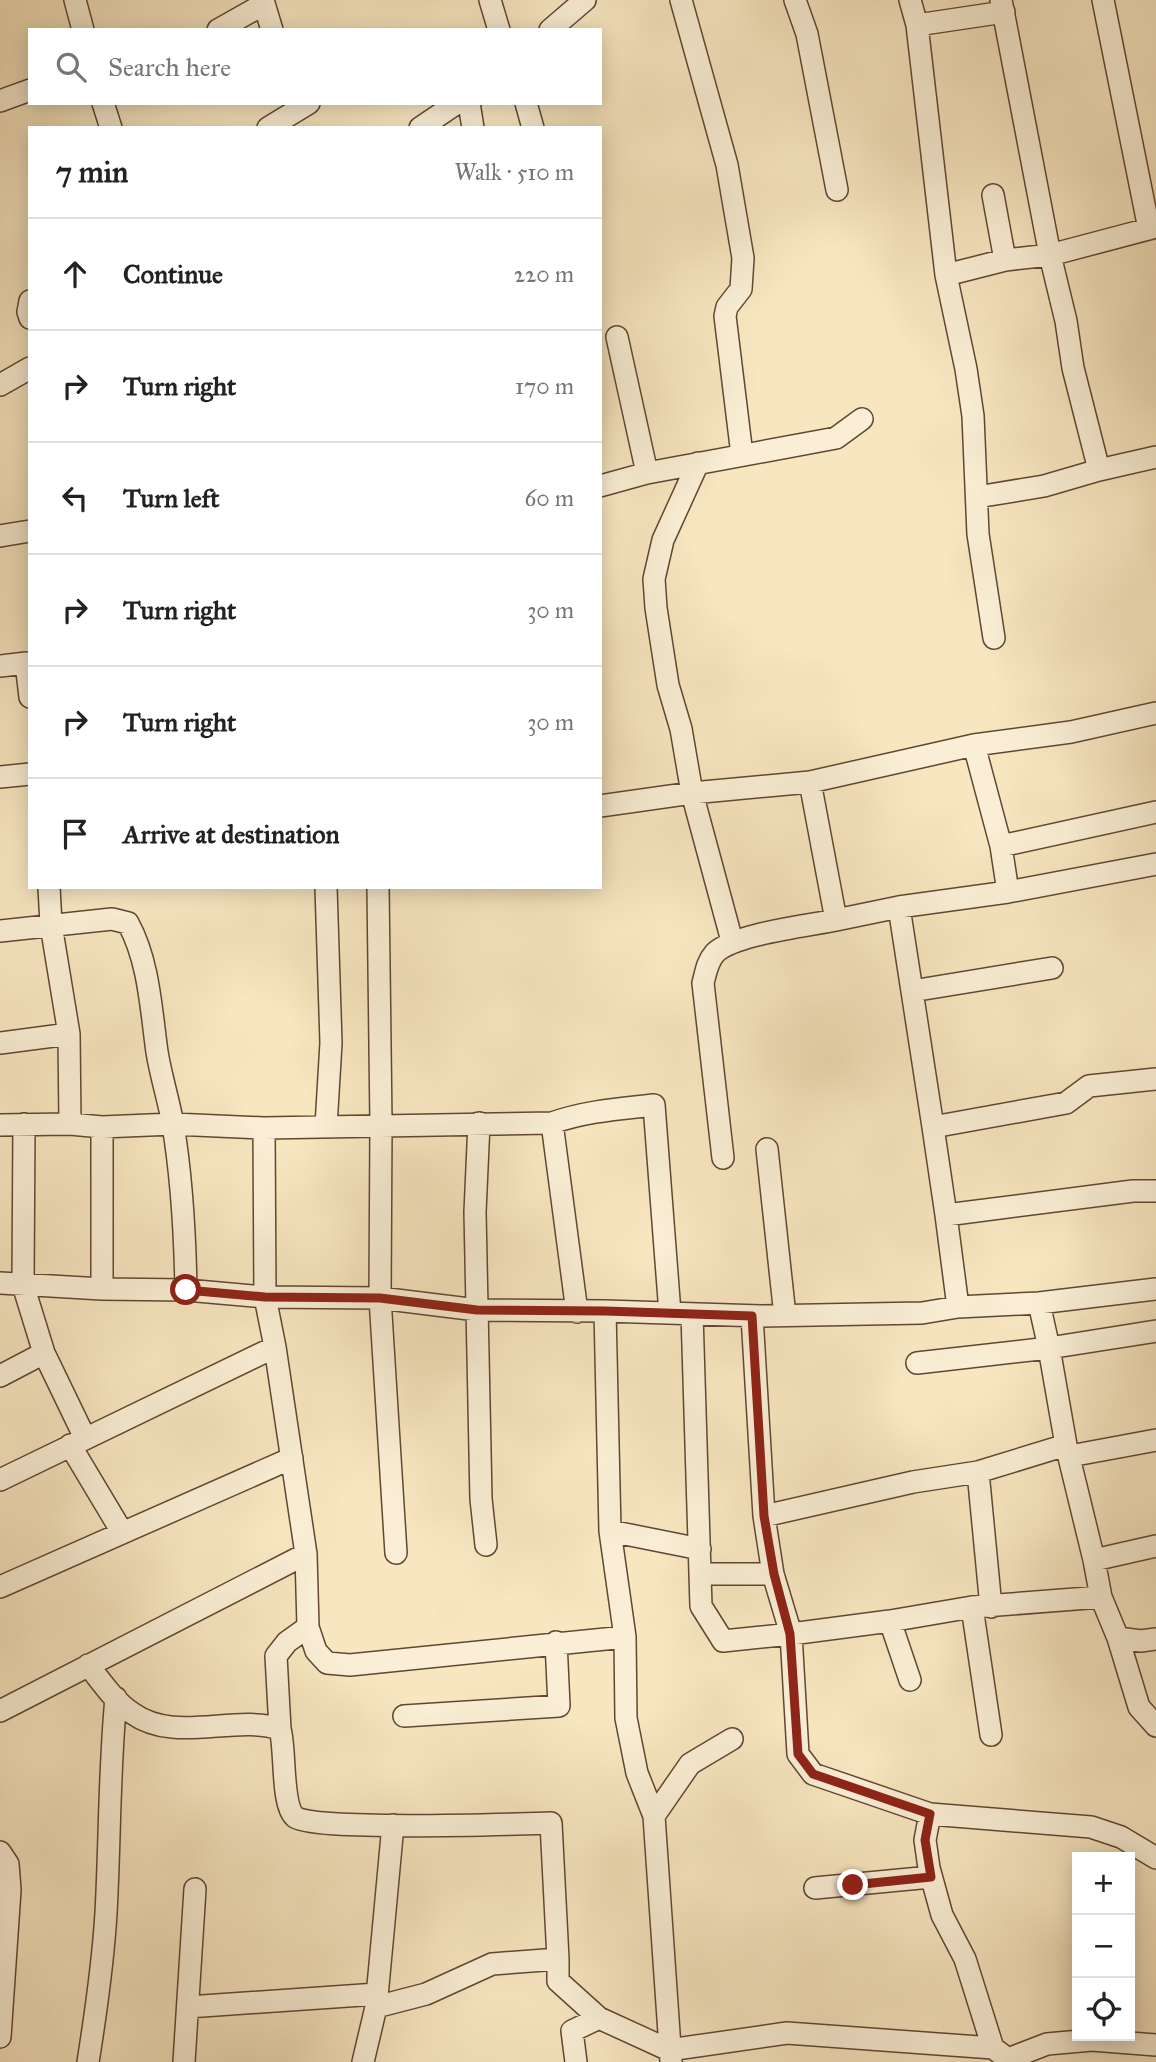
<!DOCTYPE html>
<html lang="en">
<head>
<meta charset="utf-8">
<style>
	:root { --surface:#fff; --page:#f6f6f6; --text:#222; --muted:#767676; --line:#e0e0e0 }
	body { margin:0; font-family:"IM FELL Great Primer",serif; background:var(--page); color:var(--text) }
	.controls { position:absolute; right:21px; bottom:21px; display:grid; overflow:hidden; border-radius:0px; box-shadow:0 4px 18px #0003 }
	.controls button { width:63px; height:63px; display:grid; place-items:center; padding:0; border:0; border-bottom:2px solid var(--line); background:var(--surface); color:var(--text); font:35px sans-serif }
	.stop { position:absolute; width:21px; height:21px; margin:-16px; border:5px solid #8f2418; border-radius:50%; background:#fff }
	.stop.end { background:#8f2418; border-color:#fff; box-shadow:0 2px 7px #0008 }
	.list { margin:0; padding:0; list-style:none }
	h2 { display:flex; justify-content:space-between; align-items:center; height:91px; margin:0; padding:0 28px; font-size:30px }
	h2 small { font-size:23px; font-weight:400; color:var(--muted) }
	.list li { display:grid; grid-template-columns:46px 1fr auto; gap:21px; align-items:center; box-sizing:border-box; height:112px; padding:0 28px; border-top:2px solid var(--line) }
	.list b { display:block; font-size:26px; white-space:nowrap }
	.list em { font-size:23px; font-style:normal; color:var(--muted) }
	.icon { flex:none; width:38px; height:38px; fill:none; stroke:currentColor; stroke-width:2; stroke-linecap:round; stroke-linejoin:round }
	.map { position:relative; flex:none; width:1156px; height:2062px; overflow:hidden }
	.search { position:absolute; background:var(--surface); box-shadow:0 4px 18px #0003; left:28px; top:28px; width:574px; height:77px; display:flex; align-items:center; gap:18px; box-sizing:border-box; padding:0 24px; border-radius:0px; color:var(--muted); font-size:26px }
	.panel { position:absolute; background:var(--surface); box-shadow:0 4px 18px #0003; left:28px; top:126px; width:574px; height:763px; border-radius:0px }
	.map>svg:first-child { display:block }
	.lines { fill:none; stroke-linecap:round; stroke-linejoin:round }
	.minor-casing { stroke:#624632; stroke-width:24 }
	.minor { stroke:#faefd6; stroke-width:21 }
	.route { stroke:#8f2418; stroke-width:9 }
</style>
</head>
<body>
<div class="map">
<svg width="1156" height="2062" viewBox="0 0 1156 2062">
	<rect width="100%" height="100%" fill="#f7e6c0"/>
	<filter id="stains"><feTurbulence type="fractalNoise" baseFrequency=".00286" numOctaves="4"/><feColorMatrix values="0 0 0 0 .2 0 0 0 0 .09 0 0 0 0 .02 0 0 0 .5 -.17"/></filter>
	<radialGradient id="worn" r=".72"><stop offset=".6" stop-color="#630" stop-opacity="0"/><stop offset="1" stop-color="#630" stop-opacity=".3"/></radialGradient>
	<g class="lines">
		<defs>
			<path id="minor" d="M75 0 83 30
				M263 0 272 30
				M490 0 499 30
				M681 0 727 165 743 258 741 289 727 307 725 316 742 455
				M795 0 807 34 837 190
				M910 0 917 25 946 275
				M1001 0 1050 255 1066 321 1073 368 1099 470 1156 457
				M1103 0 1149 229
				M917 25 1004 12
				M218 30 264 4
				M550 30 585 0
				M0 101 30 90
				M103 103 111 128
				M469 103 473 128
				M526 103 533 128
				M268 128 309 103
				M420 128 457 103
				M993 195 1005 260
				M30 301 28 312 30 318
				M617 337 647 473
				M0 385 30 368
				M698 463 663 540 654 579 656 608 668 685 681 729 692 793 732 941
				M600 486 647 473 836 438 862 419
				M977 497 1044 486 1099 470
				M0 536 30 531
				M994 638 978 534 973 416 966 369 946 275 1005 260 1050 255 1156 227
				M0 666 26 663 30 697
				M974 745 1001 846
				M0 777 30 774
				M600 806 692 793 810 782 974 745 1071 732 1156 713
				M49 887 51 925 69 1034 70 1124
				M378 887 381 1124 380 1298 396 1553
				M1008 892 1156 864
				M899 907 933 1127 1066 1103 1089 1086 1156 1079
				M836 920 899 907 1008 892 1001 846 1156 812
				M0 931 112 919 128 923C149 961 151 1009 157 1052 161 1077 169 1101 173 1125 182 1179 185 1235 186 1290
				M912 991 1052 968
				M0 1043 69 1034
				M479 1123 475 1212 481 1499 486 1545
				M552 1123C586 1111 619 1109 654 1105L670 1313
				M0 1125 70 1124 102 1127 173 1124 264 1128 265 1297 275 1347 306 1554 308 1627 316 1651 327 1663 350 1665 625 1637 610 1531 700 1549
				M326 1126 331 1043 326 887
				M933 1127 946 1215
				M264 1128 552 1123 577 1312
				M767 1149 785 1316
				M723 1158 703 983C706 972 707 962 715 953 734 934 807 926 836 920L810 782
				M0 1283 102 1289 186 1290 265 1297 380 1298 477 1310 605 1311 761 1316 922 1313 958 1307 1039 1303 1156 1289
				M102 1289V1127
				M958 1307 946 1215 1133 1191H1156
				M605 1311 610 1531
				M692 1314 701 1606 723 1641 791 1634 798 1754 813 1774 930 1814 1091 1827 1121 1837 1156 1858
				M752 1316 764 1516 773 1574
				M1156 1331 1049 1348 1066 1445 1094 1560 1156 1546
				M44 1353 85 1438
				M917 1363 1049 1348 1039 1303
				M0 1376 44 1353 23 1285 24 1124
				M70 1445 122 1532
				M1070 1456 1156 1440
				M978 1472 991 1607
				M0 1480 275 1347
				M764 1516 913 1482 978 1472 1066 1445
				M701 1574H773L791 1634 890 1621 972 1607 1101 1597 1094 1560
				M0 1587 292 1458
				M1101 1597 1118 1638 1139 1707 1156 1726
				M972 1607 991 1735
				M890 1621 910 1680
				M625 1637 626 1718 637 1773 654 1816
				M1118 1638 1141 1641 1156 1639
				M88 1665C101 1681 114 1701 132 1713 175 1744 234 1714 280 1729 286 1749 281 1805 295 1817 311 1831 517 1824 551 1823L558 1959
				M0 1711 306 1554
				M404 1716 559 1706 556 1642
				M280 1729 276 1656 287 1642 308 1627
				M930 1814 925 1840 929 1868 942 1915 965 1959 993 2048
				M0 1852 8 1864 10 1890 0 2037
				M815 1888 931 1877
				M188 2007 377 1994
				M376 2007 426 1994 492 1964 558 1959V1981L599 2018 669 2050 787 2033 993 2048 1008 2059
				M1008 2059 1047 2044 1092 2040 1156 2045
				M88 2062C96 2012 103 1963 106 1913 110 1841 109 1770 116 1698
				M184 2062 195 1889
				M363 2062 376 2007 393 1825
				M576 2062 572 2031 599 2018
				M671 2062 654 1816 690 1764 732 1739"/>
		</defs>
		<use href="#minor" class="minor-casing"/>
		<use href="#minor" class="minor"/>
	</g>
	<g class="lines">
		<path class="route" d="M186 1290 265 1297 380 1298 477 1310 605 1311 752 1316 764 1516 774 1574 790 1634 798 1754 813 1774 930 1814 925 1840 931 1877 853 1885"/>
	</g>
	<rect width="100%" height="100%" filter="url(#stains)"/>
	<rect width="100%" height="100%" fill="url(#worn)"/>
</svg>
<div class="controls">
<button>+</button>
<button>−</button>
<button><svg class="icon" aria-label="locate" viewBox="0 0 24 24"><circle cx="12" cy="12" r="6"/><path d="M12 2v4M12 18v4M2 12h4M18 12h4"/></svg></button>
</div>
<div class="stop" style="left:186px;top:1290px"></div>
<div class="stop end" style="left:853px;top:1885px"></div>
<div class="search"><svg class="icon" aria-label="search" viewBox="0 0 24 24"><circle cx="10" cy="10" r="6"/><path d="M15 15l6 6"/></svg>Search here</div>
<section class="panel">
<h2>7 min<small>Walk · 510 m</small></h2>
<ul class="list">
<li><svg class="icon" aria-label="ahead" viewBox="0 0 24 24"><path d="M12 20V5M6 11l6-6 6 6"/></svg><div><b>Continue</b></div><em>220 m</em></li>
<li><svg class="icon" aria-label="right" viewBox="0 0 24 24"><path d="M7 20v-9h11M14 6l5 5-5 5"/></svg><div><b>Turn right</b></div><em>170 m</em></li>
<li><svg class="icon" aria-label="left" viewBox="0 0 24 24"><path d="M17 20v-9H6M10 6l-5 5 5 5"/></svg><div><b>Turn left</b></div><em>60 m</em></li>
<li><svg class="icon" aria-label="right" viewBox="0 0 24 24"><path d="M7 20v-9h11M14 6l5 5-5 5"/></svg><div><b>Turn right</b></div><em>30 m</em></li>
<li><svg class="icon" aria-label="right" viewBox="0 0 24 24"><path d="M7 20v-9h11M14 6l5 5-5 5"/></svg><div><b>Turn right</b></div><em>30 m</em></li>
<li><svg class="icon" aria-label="arrive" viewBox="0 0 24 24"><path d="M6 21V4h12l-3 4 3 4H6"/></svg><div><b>Arrive at destination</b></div></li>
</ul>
</section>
</div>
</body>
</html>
